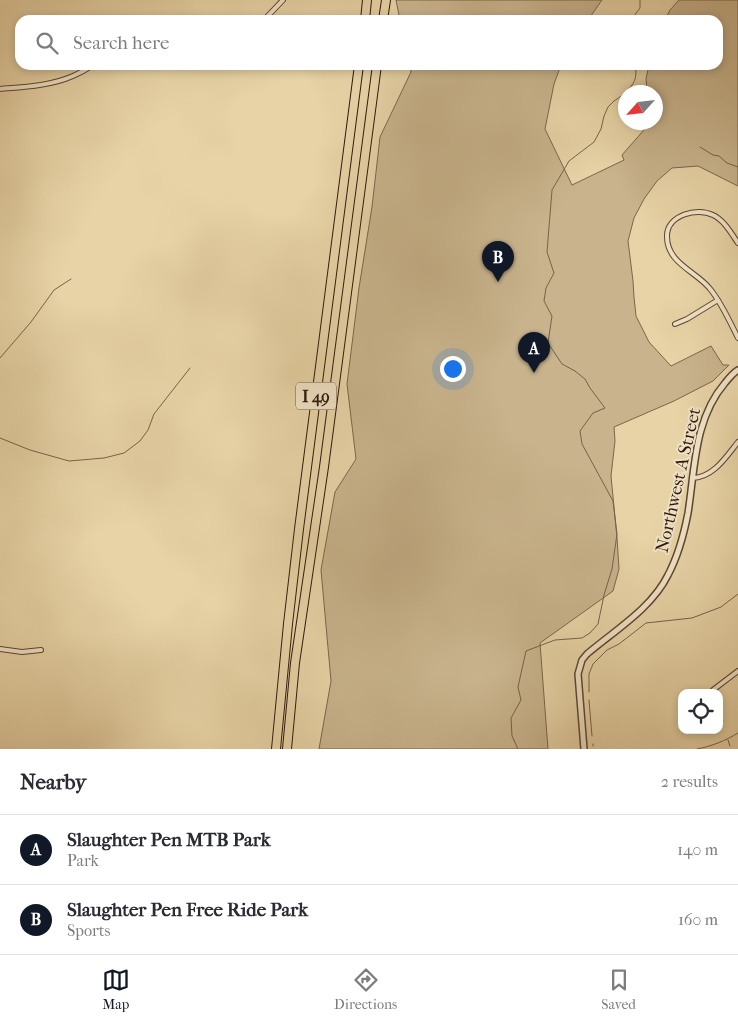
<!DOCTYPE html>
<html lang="en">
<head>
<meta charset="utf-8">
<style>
	:root { --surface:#fff; --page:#f2f2f3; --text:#2b2b33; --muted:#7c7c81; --line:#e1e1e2; --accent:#111827 }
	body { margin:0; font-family:"IM FELL French Canon",serif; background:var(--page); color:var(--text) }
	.controls { position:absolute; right:15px; bottom:15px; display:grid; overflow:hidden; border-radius:10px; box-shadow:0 2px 8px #0003 }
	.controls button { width:45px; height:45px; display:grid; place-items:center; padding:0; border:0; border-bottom:1px solid var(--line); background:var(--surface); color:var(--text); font:25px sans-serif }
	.compass { position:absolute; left:618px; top:85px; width:45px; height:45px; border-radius:50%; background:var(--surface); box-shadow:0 2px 8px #0003; rotate:243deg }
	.you { position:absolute; left:452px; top:368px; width:18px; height:18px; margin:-12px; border:4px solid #fff; border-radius:50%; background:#1a73e8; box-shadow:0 0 0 8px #1a73e833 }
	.badge { display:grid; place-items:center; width:32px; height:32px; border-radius:50%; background:var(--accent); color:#fff; font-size:16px; font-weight:700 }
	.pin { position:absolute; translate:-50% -41px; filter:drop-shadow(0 1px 2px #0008) }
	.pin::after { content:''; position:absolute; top:26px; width:18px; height:15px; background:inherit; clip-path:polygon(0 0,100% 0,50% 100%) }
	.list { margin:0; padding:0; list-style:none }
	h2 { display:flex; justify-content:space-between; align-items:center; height:65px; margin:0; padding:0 20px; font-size:21px }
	h2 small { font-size:16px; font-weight:400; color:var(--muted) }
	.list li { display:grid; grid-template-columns:32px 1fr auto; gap:15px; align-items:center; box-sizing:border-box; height:70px; padding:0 20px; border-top:1px solid var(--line) }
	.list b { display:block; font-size:19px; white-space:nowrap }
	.list p { margin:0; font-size:16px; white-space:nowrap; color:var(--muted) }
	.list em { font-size:16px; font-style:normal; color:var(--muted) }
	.icon { flex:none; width:28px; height:28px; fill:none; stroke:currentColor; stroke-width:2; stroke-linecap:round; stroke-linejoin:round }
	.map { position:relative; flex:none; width:738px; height:749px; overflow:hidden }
	.search { position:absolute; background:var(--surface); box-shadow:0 2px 8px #0003; left:15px; right:15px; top:15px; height:55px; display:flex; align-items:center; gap:12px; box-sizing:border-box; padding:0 18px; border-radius:15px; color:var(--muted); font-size:19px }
	.sheet { height:205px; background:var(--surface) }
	nav { display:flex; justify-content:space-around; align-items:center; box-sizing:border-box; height:70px; border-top:1px solid var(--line); background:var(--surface); font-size:14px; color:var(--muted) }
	nav a { display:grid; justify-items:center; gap:2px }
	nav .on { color:var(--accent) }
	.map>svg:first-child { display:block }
	.green { fill:#c8b38c; stroke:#7c654c }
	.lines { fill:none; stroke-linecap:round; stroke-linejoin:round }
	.stream { stroke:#796149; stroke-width:1 }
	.minor-casing { stroke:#5e4632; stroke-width:6 }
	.tertiary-casing { stroke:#5e4632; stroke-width:8 }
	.motorway-casing { stroke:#31170c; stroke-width:10 }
	.minor { stroke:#efe2c5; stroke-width:4 }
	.tertiary { stroke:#efe2c5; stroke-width:5 }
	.motorway { stroke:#e7d3a6; stroke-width:8 }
	.labels { text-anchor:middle; stroke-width:4; stroke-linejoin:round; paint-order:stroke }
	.shield { fill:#efe2c5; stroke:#6a5444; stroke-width:1 }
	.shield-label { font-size:16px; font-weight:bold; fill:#31170c }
	.street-label { font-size:18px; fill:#31170c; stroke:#efe2c5 }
</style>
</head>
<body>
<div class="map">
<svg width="738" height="749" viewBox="0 0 738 749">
	<rect width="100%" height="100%" fill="#e7d3a6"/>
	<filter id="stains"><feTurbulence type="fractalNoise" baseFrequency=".004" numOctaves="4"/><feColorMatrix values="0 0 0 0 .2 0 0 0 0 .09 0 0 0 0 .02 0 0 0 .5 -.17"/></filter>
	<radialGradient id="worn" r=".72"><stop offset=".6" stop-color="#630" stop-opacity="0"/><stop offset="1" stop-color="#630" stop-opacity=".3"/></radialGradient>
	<path class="green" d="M396 0H602L588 20H400Z
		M679 0H738V186L698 166 672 168 657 181 644 199 634 218 628 241 633 281 634 297 636 316 649 342 671 366 711 346 723 365H729L713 381 674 401 614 427 615 441 611 476 617 538 619 569 613 591 540 643 548 749H319L331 681 321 570 335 492 356 459 347 384 359 288 372 207 380 137 411 72 410 65H561L554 84 545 129 572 185 624 160 622 155 643 131 645 123 656 122V92H647L646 79 649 65H718V20H665L670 10Z"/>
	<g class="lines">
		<path class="stream" d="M631 20 640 8V0
			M626 92C634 84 638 78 635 65
			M700 147 713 155 719 156 727 163 738 167
			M0 358 31 322 54 290 71 279
			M0 438 30 450 69 461 104 458 124 453 140 441 148 430 154 414 190 368
			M589 692V674L593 664 607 650 619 644 646 623 692 618 721 607 738 594
			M589 700 592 736
			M728 740 730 746
			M593 744V746
			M518 749 512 736 511 718 521 700 518 687 526 651 555 640 582 638 590 633 598 624 604 595 612 569 617 534 613 501 582 444 580 431 593 413 605 408 590 388 585 379 575 371 562 364 548 343 552 316 544 301 546 288 554 273 547 252 552 190 569 161 594 142 601 129 604 116 608 107 614 101 626 93
			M697 749C712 746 725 741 738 733"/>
		<defs>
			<path id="minor" d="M264 20 283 0
				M0 89C24 87 50 86 73 76 80 73 87 69 93 65
				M738 243C731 233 724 220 713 215 697 207 668 215 667 235 666 264 697 271 711 290 722 304 730 322 738 338
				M675 324 687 319 718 300
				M692 478C713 478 726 457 738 442
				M0 649 22 652 41 650
				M713 690 738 671"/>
			<path id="tertiary" d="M584 749 578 674 582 660 587 654C614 631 652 608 668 575 678 556 684 534 688 513 695 469 694 419 725 383 729 378 733 373 738 370"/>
			<path id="motorway" d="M365 20 367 0
				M383 20 386 0
				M276 749 288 624 299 529 359 65
				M287 749 295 663 324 467 377 65"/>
		</defs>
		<use href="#minor" class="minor-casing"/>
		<use href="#tertiary" class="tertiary-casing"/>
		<use href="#motorway" class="motorway-casing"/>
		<use href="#minor" class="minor"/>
		<use href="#tertiary" class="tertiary"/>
		<use href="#motorway" class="motorway"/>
	</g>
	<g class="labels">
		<rect class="shield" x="296" y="382.5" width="40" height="27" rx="4"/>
		<g class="shield-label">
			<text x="316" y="402">I 49</text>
		</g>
		<g class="street-label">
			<text transform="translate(678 480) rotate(-77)" y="6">Northwest A Street</text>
		</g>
	</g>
	<rect width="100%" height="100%" filter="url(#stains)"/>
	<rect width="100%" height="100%" fill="url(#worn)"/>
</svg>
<div class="controls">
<button><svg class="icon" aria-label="locate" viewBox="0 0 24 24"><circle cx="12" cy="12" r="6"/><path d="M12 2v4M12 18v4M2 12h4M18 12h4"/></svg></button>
</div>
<svg class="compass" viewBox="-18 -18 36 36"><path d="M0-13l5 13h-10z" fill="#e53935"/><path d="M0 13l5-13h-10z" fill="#7c7c81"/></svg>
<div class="you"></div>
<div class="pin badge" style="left:534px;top:373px">A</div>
<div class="pin badge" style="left:498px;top:282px">B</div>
<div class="search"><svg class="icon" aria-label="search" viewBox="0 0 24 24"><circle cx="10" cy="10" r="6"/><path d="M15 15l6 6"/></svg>Search here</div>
</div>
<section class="sheet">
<h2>Nearby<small>2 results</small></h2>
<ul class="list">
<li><span class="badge">A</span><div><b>Slaughter Pen MTB Park</b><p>Park</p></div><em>140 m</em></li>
<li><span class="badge">B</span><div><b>Slaughter Pen Free Ride Park</b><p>Sports</p></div><em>160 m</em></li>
</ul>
</section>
<nav>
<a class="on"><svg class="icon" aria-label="map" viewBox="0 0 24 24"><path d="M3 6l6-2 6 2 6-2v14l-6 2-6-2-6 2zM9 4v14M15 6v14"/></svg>Map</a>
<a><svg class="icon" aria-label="directions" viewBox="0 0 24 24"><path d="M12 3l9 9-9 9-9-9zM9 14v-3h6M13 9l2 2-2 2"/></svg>Directions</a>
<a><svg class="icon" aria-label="saved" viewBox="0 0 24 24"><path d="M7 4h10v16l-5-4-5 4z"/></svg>Saved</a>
</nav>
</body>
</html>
